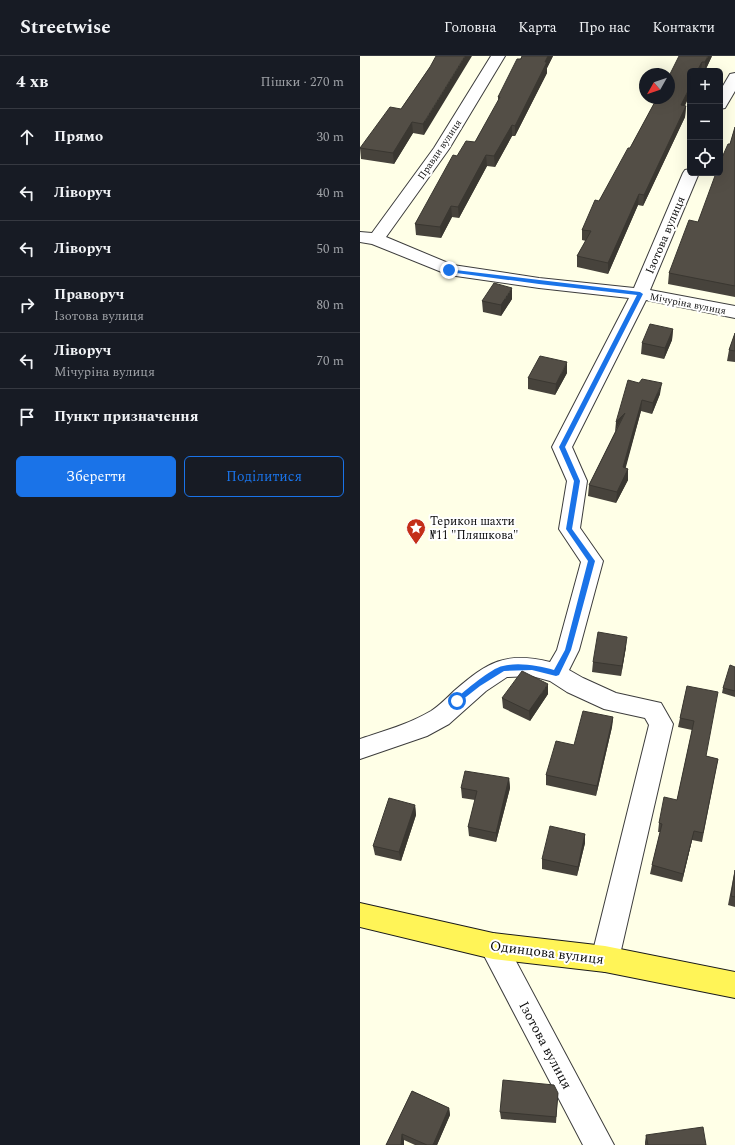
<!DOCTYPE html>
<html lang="uk">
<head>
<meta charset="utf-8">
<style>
	:root { --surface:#171b24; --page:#242831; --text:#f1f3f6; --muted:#9ea1a6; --line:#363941; --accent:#1a73e8 }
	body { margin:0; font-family:Spectral,serif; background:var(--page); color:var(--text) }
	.controls { position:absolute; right:12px; top:12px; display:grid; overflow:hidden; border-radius:6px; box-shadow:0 4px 16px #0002 }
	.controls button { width:36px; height:36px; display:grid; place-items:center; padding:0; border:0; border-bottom:1px solid var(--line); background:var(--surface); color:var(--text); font:20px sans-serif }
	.compass { position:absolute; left:279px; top:12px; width:36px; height:36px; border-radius:50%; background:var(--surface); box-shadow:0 4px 16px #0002; rotate:230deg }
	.stop { position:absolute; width:12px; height:12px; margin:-9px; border:3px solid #1a73e8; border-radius:50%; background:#fff }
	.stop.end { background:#1a73e8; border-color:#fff; box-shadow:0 1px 4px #0008 }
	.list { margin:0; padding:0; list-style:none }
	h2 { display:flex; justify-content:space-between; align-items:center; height:52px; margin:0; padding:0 16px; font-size:17px }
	h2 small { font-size:13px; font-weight:400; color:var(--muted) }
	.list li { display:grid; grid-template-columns:26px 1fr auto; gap:12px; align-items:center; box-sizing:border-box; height:56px; padding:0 16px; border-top:1px solid var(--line) }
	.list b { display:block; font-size:15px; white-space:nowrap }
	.list p { margin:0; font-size:13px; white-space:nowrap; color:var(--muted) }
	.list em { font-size:13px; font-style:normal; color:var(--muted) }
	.actions { display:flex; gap:8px; padding:12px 16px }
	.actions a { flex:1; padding:9px 0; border:1px solid var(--accent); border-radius:6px; text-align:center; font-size:14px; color:var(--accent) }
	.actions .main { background:var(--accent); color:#fff }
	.icon { flex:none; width:22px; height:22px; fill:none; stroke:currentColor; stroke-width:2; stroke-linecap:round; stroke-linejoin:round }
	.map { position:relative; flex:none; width:375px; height:1089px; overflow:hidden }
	header { display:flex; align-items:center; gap:24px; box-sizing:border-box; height:56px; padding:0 20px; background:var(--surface); border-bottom:1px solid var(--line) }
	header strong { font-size:19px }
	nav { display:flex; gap:22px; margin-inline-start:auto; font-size:14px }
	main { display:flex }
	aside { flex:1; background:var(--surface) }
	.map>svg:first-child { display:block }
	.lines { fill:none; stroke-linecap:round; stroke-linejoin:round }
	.minor-casing { stroke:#3d3d3d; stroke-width:2 }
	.major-casing { stroke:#1b1b1b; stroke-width:2 }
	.minor { fill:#fff; fill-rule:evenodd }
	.major { fill:#fff457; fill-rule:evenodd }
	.wall { fill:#47433c }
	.shaded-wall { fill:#3a3731 }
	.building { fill:#534e46; stroke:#3a3731 }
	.route { fill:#1a73e8 }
	.labels { text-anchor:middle; stroke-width:4; stroke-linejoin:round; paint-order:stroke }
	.far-street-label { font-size:10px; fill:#0a0a0a; stroke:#fff }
	.street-label { font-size:12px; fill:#0a0a0a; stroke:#fff }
	.poi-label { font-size:12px; fill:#0a0a0a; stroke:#fff; text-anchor:start }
	.near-street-label { font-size:14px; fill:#0a0a0a; stroke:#fff }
</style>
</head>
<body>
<header>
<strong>Streetwise</strong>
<nav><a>Головна</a><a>Карта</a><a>Про нас</a><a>Контакти</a></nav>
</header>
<main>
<aside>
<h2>4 хв<small>Пішки · 270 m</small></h2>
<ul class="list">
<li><svg class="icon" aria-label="ahead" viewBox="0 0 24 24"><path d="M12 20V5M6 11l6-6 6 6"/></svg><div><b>Прямо</b></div><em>30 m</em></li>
<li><svg class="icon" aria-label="left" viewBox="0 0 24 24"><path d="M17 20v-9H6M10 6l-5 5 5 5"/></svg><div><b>Ліворуч</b></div><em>40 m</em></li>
<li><svg class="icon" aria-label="left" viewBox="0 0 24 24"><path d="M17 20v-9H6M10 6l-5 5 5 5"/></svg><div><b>Ліворуч</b></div><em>50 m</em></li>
<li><svg class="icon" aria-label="right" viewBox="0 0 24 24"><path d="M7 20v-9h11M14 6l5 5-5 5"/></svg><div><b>Праворуч</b><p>Ізотова вулиця</p></div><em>80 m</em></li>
<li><svg class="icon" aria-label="left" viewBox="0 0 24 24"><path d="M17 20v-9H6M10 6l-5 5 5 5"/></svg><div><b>Ліворуч</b><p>Мічуріна вулиця</p></div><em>70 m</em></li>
<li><svg class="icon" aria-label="arrive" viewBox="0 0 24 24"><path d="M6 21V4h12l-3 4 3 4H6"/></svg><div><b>Пункт призначення</b></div></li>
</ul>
<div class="actions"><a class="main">Зберегти</a><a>Поділитися</a></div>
</aside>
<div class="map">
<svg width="375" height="1089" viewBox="0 0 375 1089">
	<rect width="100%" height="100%" fill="#ffffe7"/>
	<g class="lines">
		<defs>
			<path id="minor" d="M131 0H145L89 93 26 181 93 209 179 222 274 232 323 117 325 114 330 113V117H339L290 234 375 250V262L286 244 212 391 227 425 220 472 243 505 219 594 209 614 223 622 256 637 301 647 313 668 259 903 255 912 245 916 235 912 231 903 289 669 285 662 244 653 207 636 190 625 172 620 147 621 126 635 89 668 67 680 0 703V683C24 675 49 668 71 655 79 650 87 642 94 635 128 606 145 595 190 606L197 594 221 506 199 473 207 425 192 391 269 242 179 232 89 219 12 188 0 186V176L12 177 74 92Z
				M375 17V35L365 52 360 53V35L370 18Z
				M133 877 143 881 254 1089H223L119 890 123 881Z"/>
			<path id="major" d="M0 847 133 877 245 890 375 916V942L245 916 133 903 0 871Z"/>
		</defs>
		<use href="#minor" class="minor-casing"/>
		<use href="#major" class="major-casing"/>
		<use href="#minor" class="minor"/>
		<use href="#major" class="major"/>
	</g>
	<path class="wall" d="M162 0H193L187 12V17L155 80H152L135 111 127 110 99 162 92 161 81 182 56 179 55 168 97 100 115 86 138 46V41Z
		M352 0 345 15H330L325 50H326L325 61 283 150 278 149 248 218 217 211V200L226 185 222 184V174L270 92 309 20Z
		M70 11 64 79 53 77 34 108 1 103 0 92 41 53Z
		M375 71V241L308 228 309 217 338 166 370 88Z
		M152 243 141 260 123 256 122 245Z
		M313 273 312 284 304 303 281 298 282 287Z
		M375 277V306L367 305 369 294Z
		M207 317 195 339 168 333V322Z
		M279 327 300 338 292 358 281 355 265 412 268 413V424L256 447 228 440 229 429Z
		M266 591 261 620 232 616 233 606Z
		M375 611V641L362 637 363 632Z
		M327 630 346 700 358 703 342 786 332 784 322 826 290 818 292 809 300 776H298L299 767 317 744 332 674 318 671Z
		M188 638 170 665 143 652 142 642Z
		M253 661 252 671 236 740 186 729V719L214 689Z
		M149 722 150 732 136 786 109 780 108 771 115 744 102 742 101 732Z
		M55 749 56 759 41 805 15 799 13 790Z
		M225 778V787L217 820 182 813V803Z
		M375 814V851L368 849 373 823Z
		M52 1035 89 1052 90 1059 77 1089H55L44 1084V1089H26Z
		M198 1037 196 1067 141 1063 140 1056Z
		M286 1079 346 1089H285V1086Z"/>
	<path class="shaded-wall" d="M105 0H112L64 79 63 68Z
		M188 0H193L187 12V17L155 80V70Z
		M348 0H352L345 15V6Z
		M342 6 341 15H337Z
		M330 31V39L320 60 321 49Z
		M326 50 325 61 283 150 284 139Z
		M52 66 53 77 34 108 33 97Z
		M152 69V80L135 111 134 100Z
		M126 99 127 110 99 162 98 151Z
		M279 138 278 149 248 218V207Z
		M91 150 92 161 81 182 80 171Z
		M152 232V243L141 260V249Z
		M313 273 312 284 304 303 305 292Z
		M207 306V317L195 339 196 328Z
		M302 327 300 338 292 358 293 347Z
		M282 344 281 355 263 422V411Z
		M265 357 255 376 256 366Z
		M268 413V424L256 447 257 436Z
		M267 581 266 591 261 620 262 610Z
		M188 628V638L170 665 169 655Z
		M253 661 252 671 236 740 237 730Z
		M149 722 150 732 136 786V777Z
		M55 749 56 759 41 805 39 796Z
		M334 775 332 784 322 826 323 818Z
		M225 778V787L217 820 218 811Z
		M89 1052 90 1059 77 1089H73Z
		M42 1078 44 1084V1089H41Z"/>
	<path class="building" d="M76 0H105L63 68 52 66 33 97 0 92 30 51 41 53 70 11Z
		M162 0H188L185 6H187L155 70 152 69 134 100 126 99 98 151 91 150 80 171 55 168 93 99 97 100 106 85 115 86 140 41H138L157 3H161Z
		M319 0H348L345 6H342L337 15H330V31L321 49 326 50 284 139 279 138 248 207 217 200 231 175 222 174 235 144 239 145 268 92H270L297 42H309V20Z
		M375 71V230L309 217 329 164 338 166 356 117H360V106L368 88H370Z
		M134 227 152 232 141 249 122 245Z
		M290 268 313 273 305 292 282 287Z
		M375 277V295L369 294Z
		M180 300 207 306 196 328 168 322Z
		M282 323 302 327 293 347 282 344 263 411 268 413 257 436 229 429 265 357 256 366 268 324 279 327Z
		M238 576 267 581 262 610 233 606Z
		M370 609 375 611V635L363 632Z
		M162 615 188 628 169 655 142 642Z
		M327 630 358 636 346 700 358 703 343 777 334 775 323 818 292 809 302 768 299 767 304 741 317 744 334 665 320 662Z
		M223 655 253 661 237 730 186 719 196 685 214 689Z
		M105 715 149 722 136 777 108 771 117 735 101 732Z
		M29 742 55 749 39 796 13 790Z
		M190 770 225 778 218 811 182 803Z
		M375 814V841L371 840Z
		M143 1024 194 1029 198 1037 196 1061 140 1056Z
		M52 1035 89 1052 73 1089H67L42 1078 41 1089H26Z
		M343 1071 346 1089H288L286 1079Z"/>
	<path class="route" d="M87 213 280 236 283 238 205 391 220 425 212 473 235 505 211 594 199 619 196 620 172 614 144 615 120 630 97 648 95 647V643C105 635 131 612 143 610 160 606 178 610 194 614L205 594 228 505 206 473 214 425 199 391 277 239 179 228 89 216 87 215Z"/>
	<defs>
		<symbol id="sight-pin" viewBox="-11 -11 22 30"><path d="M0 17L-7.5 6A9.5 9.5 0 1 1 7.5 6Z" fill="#c42f19" stroke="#fff"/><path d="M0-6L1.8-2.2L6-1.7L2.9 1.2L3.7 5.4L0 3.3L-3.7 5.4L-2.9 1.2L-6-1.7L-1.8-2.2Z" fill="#fff"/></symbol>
	</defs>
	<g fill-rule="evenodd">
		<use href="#sight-pin" x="45" y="461" width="22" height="30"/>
	</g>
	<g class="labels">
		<g class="far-street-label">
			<text transform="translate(79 93) rotate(-56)" y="4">Правди вулиця</text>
			<text transform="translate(328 247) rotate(11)" y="4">Мічуріна вулиця</text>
		</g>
		<g class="street-label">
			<text transform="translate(305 179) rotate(-67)" y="4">Ізотова вулиця</text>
		</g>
		<g class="poi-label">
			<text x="70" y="469">Терикон шахти<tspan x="70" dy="14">№11 "Пляшкова"</tspan></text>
		</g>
		<g class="near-street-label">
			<text transform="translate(187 896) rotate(7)" y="5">Одинцова вулиця</text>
			<text transform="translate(186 989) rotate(62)" y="5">Ізотова вулиця</text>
		</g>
	</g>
</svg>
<div class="controls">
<button>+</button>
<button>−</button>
<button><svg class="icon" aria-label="locate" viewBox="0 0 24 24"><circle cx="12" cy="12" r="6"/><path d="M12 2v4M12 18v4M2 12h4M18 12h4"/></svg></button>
</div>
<svg class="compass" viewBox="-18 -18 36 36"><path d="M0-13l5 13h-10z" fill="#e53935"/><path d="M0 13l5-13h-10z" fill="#9ea1a6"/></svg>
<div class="stop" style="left:97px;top:645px"></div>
<div class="stop end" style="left:89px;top:214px"></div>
</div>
</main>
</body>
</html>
